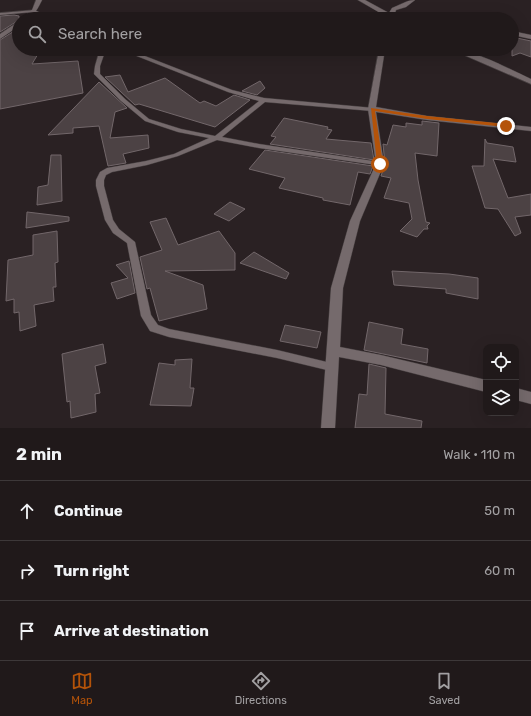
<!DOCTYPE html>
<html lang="en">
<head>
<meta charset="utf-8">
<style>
	:root { --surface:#20191a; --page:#282223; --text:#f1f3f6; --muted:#a2a0a2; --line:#3d3839; --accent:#b45309 }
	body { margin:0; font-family:Rubik,sans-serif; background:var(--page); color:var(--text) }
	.controls { position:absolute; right:12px; bottom:12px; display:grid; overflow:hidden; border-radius:8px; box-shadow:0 4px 16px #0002 }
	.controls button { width:36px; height:36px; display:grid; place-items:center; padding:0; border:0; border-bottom:1px solid var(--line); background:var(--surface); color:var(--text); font:20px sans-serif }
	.stop { position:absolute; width:12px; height:12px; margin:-9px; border:3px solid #b45309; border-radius:50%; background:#fff }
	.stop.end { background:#b45309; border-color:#fff; box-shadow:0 1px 4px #0008 }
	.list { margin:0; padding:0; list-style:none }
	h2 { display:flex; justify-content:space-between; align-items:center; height:52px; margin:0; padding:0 16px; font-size:17px }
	h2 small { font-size:13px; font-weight:400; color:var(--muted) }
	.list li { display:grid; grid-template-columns:26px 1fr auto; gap:12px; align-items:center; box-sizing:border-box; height:60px; padding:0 16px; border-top:1px solid var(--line) }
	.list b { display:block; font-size:15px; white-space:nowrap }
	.list em { font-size:13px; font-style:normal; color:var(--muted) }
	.icon { flex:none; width:22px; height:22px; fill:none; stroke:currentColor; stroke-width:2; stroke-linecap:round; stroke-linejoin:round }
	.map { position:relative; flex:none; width:531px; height:428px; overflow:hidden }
	.search { position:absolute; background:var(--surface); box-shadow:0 4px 16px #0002; left:12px; right:12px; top:12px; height:44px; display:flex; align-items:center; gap:10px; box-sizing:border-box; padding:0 14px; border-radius:22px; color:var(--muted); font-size:15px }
	.sheet { height:232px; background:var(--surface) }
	nav { display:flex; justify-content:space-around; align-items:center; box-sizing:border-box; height:56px; border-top:1px solid var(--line); background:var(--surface); font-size:11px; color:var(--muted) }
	nav a { display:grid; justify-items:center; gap:2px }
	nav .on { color:var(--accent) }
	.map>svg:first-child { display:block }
	.building { fill:#4c4244; stroke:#72676a }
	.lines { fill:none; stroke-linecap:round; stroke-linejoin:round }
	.lane-casing { stroke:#453e3f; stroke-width:1 }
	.street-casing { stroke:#453e3f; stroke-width:1 }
	.lane { fill:#756a6c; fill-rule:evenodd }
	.street { fill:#756a6c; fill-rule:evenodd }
	.route { fill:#b45309 }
</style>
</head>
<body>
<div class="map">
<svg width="531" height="428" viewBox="0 0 531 428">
	<rect width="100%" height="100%" fill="#2a2123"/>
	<path class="building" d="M14 15 19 16V20L0 32V16Z
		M19 28V49H41L32 64 78 61 83 93 0 109V40Z
		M512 37 531 41V57L520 53 512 56Z
		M120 75 128 92 165 78 200 103 204 101 216 106 234 95 250 100 215 127 139 104 135 105 105 77Z
		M260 81 265 88 257 95 242 91Z
		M99 82 127 108 115 112 110 138 148 135 149 148 123 154 126 163 108 166 99 126 73 128V133L48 135Z
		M284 118 328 127 327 129 332 130 326 139 371 143 374 160 270 144 276 137 271 136Z
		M422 121 439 123 437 156 415 153 418 180 426 222 430 223 427 226 428 229H424L417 237 400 231 412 219 409 203 384 198 391 178 381 176 385 164 383 144 387 145 393 125 406 127V123L422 125Z
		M485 139 487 143 513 147 516 162 493 159 508 198 531 194V215L515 217 521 233 515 236 498 209 485 208 472 166H484Z
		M265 150 373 166 370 174 358 172 350 205 323 200V198L279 188 285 178 249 169Z
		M51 155H61L62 201 37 205 38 187 48 185Z
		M230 202 245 209 229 221 214 214Z
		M27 212 69 217V221L26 228Z
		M166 218 178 245 219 231 235 253V270L165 271 203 285 207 309 159 321 150 288 147 289 140 257 162 250 150 222Z
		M57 231 58 262 55 263 56 287H53L54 301 34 305 36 326 20 331 19 312 14 313V299L6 301 8 260 33 255V235Z
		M254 252 289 273 286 279 240 263Z
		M129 261 135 293 117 299 111 283 128 278 116 265Z
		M392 271 449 274 478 278V299L446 293V289L394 285Z
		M369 322 403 329 401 344 428 349 427 363 364 350Z
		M285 325 321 332 317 348 280 341Z
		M103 344 106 363 95 366 100 393 95 394 96 412 71 418 70 401 67 402 62 354Z
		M192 359 190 388H194L191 406 150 405 159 363 175 365V360Z
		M369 364 386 368 385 414 422 421 421 428H355L359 394 367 395Z"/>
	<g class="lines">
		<defs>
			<path id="lane" d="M34 10 55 19H49L33 12 0 15V13Z
				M100 49H106L100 66V74L125 99 149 119 181 129 215 136 259 101 228 92 119 49H127L232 90 264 98 374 108 375 109 372 111 265 102 222 137 259 144 380 162H383L384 164 383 166 259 148 217 140 178 156 147 165 112 172 106 175 104 180V186L113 220 119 229 135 242 151 315 158 325 169 329 277 350 331 363 335 364 336 367 335 370 331 371 277 358 169 337 150 331 141 316 127 243 113 233 105 220 96 186V180L100 172 107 168 146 161 174 154 209 138 178 132 145 121 121 101 94 74 95 66Z"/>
			<path id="street" d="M36 0H42C37 10 33 19 21 19L32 10Z
				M358 0H365L389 13 392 8C400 5 407 0 415 0L406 7 396 10 394 16 398 19H386L387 17Z
				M19 21V26L0 39V34Z
				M512 31 531 35V39L512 35Z
				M379 49H385L376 107 427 116 531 127V131L427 120 376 112 384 164 360 221 343 288 340 347 381 355 486 380V392L381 365 339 357 335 428H321L331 288 350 221 376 164 368 109Z
				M450 49C473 49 509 69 531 79V84Z
				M516 388 531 392V404L516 400Z"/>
		</defs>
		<use href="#lane" class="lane-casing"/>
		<use href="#street" class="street-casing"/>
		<use href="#lane" class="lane"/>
		<use href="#street" class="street"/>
	</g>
	<path class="route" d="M371 108 427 116 506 124 509 126 506 127 427 119 375 111 383 164 380 166 377 164Z"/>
</svg>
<div class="controls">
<button><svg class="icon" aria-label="locate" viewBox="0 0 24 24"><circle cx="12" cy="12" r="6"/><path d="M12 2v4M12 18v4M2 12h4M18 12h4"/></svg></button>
<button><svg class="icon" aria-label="layers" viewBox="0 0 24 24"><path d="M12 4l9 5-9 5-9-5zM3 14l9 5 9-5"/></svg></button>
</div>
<div class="stop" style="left:380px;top:164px"></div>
<div class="stop end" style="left:506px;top:126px"></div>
<div class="search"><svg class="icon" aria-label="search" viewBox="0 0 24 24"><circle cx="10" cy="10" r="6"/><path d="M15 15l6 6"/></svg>Search here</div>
</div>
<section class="sheet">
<h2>2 min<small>Walk · 110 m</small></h2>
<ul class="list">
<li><svg class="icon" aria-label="ahead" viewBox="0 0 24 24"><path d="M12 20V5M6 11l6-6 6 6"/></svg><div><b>Continue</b></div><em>50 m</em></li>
<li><svg class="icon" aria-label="right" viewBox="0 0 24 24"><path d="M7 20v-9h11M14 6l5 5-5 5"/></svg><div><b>Turn right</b></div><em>60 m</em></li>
<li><svg class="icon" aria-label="arrive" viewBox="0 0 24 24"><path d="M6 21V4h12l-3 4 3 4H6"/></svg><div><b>Arrive at destination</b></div></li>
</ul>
</section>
<nav>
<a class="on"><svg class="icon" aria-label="map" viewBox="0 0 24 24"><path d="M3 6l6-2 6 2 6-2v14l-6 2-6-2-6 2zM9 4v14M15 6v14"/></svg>Map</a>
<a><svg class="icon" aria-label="directions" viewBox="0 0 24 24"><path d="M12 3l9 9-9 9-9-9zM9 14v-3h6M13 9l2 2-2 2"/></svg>Directions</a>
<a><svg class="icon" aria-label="saved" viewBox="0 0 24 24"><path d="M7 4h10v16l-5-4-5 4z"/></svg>Saved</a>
</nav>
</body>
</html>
